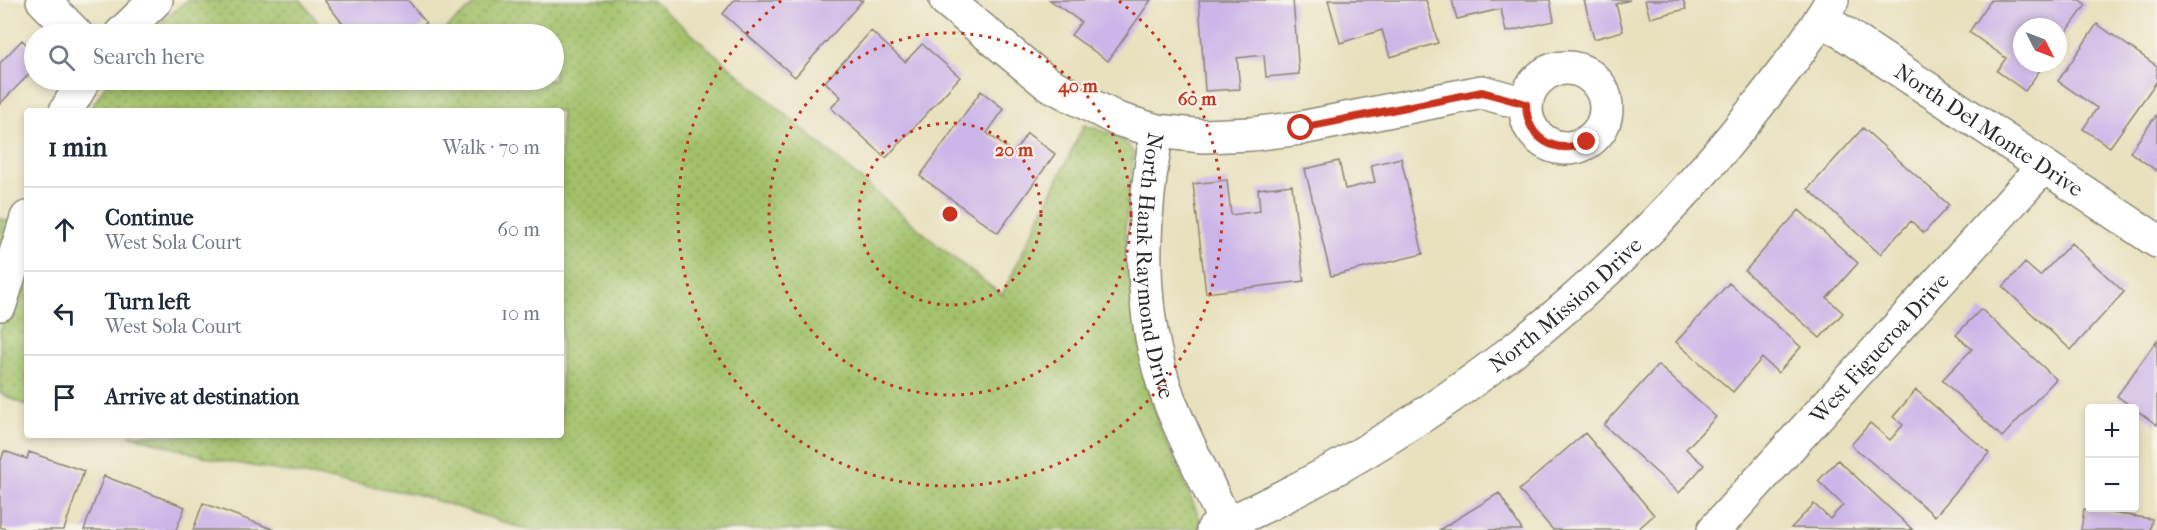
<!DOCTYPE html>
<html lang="en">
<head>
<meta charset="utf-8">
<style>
	:root { --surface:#fff; --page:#f2f2f3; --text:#1f2937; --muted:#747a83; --line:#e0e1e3 }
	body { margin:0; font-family:"IM FELL French Canon",serif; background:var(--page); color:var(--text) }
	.controls { position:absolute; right:18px; bottom:18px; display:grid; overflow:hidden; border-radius:6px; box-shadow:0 3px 9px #0003 }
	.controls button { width:54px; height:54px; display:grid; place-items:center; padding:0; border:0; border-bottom:2px solid var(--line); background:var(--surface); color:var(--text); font:30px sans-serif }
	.compass { position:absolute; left:2013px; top:18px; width:54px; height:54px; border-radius:50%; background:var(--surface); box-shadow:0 3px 9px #0003; rotate:132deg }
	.stop { position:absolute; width:18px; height:18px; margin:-14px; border:4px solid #c8321e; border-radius:50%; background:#fff }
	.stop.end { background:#c8321e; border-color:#fff; box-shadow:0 2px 6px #0008 }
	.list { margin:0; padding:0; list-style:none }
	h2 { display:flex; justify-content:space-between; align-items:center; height:78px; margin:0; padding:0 24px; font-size:26px }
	h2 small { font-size:20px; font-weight:400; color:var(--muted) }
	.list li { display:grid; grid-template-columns:39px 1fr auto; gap:18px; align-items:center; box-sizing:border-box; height:84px; padding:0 24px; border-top:2px solid var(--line) }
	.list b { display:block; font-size:22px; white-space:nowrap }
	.list p { margin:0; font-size:20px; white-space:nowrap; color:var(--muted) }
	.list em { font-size:20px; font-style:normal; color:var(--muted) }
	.icon { flex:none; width:33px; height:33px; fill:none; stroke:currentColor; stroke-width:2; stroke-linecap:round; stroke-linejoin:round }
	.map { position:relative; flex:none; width:2157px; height:530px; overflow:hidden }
	.search { position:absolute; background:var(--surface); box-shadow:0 3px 9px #0003; left:24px; top:24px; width:540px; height:66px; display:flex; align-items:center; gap:15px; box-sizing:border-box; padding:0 21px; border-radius:33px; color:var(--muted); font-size:22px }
	.panel { position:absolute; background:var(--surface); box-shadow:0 3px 9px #0003; left:24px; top:108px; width:540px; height:330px; border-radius:6px }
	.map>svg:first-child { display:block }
	.grass { fill:url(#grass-dots); stroke:#66764a; stroke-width:1.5 }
	.building { fill:#ccb6e9 }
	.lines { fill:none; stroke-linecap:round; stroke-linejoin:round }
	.minor-casing { stroke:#8a8674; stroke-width:36 }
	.tertiary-casing { stroke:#8a8674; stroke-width:36 }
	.minor { stroke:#fff; stroke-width:33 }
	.tertiary { stroke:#fff; stroke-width:33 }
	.route { stroke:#c8321e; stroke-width:8 }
	.ring { fill:none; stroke:#c8321e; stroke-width:3; stroke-dasharray:3 6 }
	.labels { text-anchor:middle; stroke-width:4.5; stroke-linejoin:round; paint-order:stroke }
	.street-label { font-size:22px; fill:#2b2b2b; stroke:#f7f3e8 }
	.centre { fill:#c8321e; stroke:#f7f3e8; stroke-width:3 }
	.ring-label { font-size:18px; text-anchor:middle; font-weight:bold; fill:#c8321e; stroke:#f7f3e8; stroke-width:4.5; stroke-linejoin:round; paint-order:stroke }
</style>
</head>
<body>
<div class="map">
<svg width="2157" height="530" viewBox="0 0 2157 530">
	<defs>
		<pattern id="grass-dots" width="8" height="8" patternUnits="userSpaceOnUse" patternTransform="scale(1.5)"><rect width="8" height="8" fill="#a2c169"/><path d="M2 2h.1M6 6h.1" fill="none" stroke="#849d57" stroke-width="1.8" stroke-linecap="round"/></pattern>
	</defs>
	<rect width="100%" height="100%" fill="#f7f3e8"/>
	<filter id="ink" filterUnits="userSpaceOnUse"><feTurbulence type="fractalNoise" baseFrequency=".0167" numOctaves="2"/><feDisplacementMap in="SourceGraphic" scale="12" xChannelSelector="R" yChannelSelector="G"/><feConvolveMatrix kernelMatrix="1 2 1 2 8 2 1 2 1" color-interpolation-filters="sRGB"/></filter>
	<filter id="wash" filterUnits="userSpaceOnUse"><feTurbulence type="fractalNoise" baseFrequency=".008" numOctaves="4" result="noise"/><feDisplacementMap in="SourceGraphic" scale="24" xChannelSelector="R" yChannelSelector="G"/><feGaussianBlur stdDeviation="1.35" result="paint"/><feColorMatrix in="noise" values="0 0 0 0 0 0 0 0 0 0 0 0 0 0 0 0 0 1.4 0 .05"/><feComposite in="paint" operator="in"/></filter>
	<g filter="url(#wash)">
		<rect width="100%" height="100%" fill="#e8e1be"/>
		<path class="grass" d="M188 0H301L327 34H147Z
			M480 0H652L941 248 1002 295 1084 125C1100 130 1126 136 1134 154L1125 229 1131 289 1148 386 1160 427 1205 530H528L416 494 217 460 129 435H561V111H89L109 80H362L371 92 386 80H554V34H439Z
			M0 218 27 229V406L0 393Z"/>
		<g id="blocks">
			<path class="building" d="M324 0H408L426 23 412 34H375L372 30 367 34H351Z
				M734 0H863L795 77 723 14Z
				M1050 0H1151L1108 61 1071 35 1081 22Z
				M1199 0H1293L1299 74 1266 77 1264 55 1237 58 1240 89 1205 91Z
				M1328 0H1426L1438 43 1390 57 1382 30 1340 43Z
				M1452 0H1550L1554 21 1506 32 1501 9 1457 19Z
				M1584 0H1630L1616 4 1623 31 1594 39Z
				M1645 0H1683L1686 9 1650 18Z
				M1991 0H2080L2086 5 2058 44V27H2022V63H2045L2025 91 1997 71 2006 58 1969 32Z
				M2097 24 2157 66V81L2110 147 2083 129 2097 108 2058 81Z
				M871 31 905 62 922 44 960 77 886 158 831 108 841 97 825 82Z
				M22 40 34 52V69L0 104V63Z
				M981 91 1004 109 987 133 1014 153 1027 133 1055 154 998 233 920 176Z
				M2157 114V171L2130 152Z
				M1863 128 1949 205 1924 233 1911 221 1880 254 1808 189Z
				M1401 158 1423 254 1331 276 1305 169 1339 161 1345 189 1375 182 1371 165Z
				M1227 180 1231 215 1260 211 1258 189 1292 185 1304 281 1206 293 1193 184Z
				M1799 210 1858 263 1827 298 1843 313 1820 338 1745 271Z
				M2071 243 2124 292 2071 350 2003 287 2025 263 2040 276Z
				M1729 283 1801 347 1778 373 1762 358 1733 392 1676 342Z
				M1981 309 2056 379 2002 437 1942 380 1972 349 1956 335Z
				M2157 340V425L2117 396Z
				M1658 365 1716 417 1686 449 1704 465 1679 493 1604 425Z
				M1916 390 1989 453 1935 516 1851 445 1870 423 1890 440 1903 425 1893 417Z
				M1585 433 1654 515 1637 530H1553L1519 490Z
				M4 451 27 459 29 452 84 471 64 530H9L0 527V464Z
				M1838 460 1913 530 1791 528 1814 504 1830 519 1843 505 1818 481Z
				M104 476 185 507 176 530H84Z
				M1499 493 1522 530H1439Z
				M203 503 275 530H193Z
				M2084 509 2152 519 2150 530H2081Z"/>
		</g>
	</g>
	<g filter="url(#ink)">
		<use href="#blocks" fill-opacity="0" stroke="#8a8674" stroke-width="1.5"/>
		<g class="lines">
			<defs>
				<g id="minor">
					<path d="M43 0 76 34"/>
					<path d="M946 0 1047 83 1117 119 1157 131 1203 136 1252 134 1301 128 1482 92 1526 104"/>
					<path id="s1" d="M1821 18 2157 241"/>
					<path d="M121 34 156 0"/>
					<circle cx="1566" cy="108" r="40"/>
					<path d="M66 111 84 80"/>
					<path id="s2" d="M1157 131C1141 220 1137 311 1168 397 1185 443 1210 485 1228 530"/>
					<path d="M0 304 27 218"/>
					<path id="s3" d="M1714 530 2044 166"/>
				</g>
				<g id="tertiary">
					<path id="s4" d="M1213 530C1422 438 1609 294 1750 115 1779 78 1809 41 1832 0"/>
				</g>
			</defs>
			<use href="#minor" class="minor-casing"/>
			<use href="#tertiary" class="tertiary-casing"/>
			<use href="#minor" class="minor"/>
			<use href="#tertiary" class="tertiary"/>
		</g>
	</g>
	<g class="lines" filter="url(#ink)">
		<path class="route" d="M1301 128 1482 92 1526 104C1527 139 1555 156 1587 142"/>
	</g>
	<g class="ring">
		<circle cx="950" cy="214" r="91"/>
		<circle cx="950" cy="214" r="181"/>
		<path d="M1119 1A272 272 0 1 1 781 1"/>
	</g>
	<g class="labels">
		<g class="street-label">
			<text dy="8" stroke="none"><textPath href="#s1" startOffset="202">North Del Monte Drive</textPath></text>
			<text dy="8" stroke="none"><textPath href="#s2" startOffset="136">North Hank Raymond Drive</textPath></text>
			<text dy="8" stroke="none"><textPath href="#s4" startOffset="420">North Mission Drive</textPath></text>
			<text dy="8" stroke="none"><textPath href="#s3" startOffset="246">West Figueroa Drive</textPath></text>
		</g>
	</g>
	<circle cx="950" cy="214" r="9" class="centre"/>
	<g class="ring-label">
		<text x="1078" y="92">40 m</text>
		<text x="1197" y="105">60 m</text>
		<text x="1014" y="156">20 m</text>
	</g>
</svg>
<div class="controls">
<button>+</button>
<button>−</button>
</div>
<svg class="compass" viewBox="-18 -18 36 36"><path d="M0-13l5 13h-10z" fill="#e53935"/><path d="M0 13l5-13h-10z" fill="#747a83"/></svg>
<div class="stop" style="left:1301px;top:128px"></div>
<div class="stop end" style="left:1587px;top:142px"></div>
<div class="search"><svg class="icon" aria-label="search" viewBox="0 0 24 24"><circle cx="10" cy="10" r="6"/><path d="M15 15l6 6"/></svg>Search here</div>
<section class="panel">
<h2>1 min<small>Walk · 70 m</small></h2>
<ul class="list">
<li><svg class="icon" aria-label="ahead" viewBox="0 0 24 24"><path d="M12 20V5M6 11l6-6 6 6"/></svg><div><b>Continue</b><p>West Sola Court</p></div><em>60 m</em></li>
<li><svg class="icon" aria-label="left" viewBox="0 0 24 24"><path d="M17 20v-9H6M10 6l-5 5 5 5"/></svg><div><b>Turn left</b><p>West Sola Court</p></div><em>10 m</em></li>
<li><svg class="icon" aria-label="arrive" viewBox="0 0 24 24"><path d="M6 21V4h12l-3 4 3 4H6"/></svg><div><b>Arrive at destination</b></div></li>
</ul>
</section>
</div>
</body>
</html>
